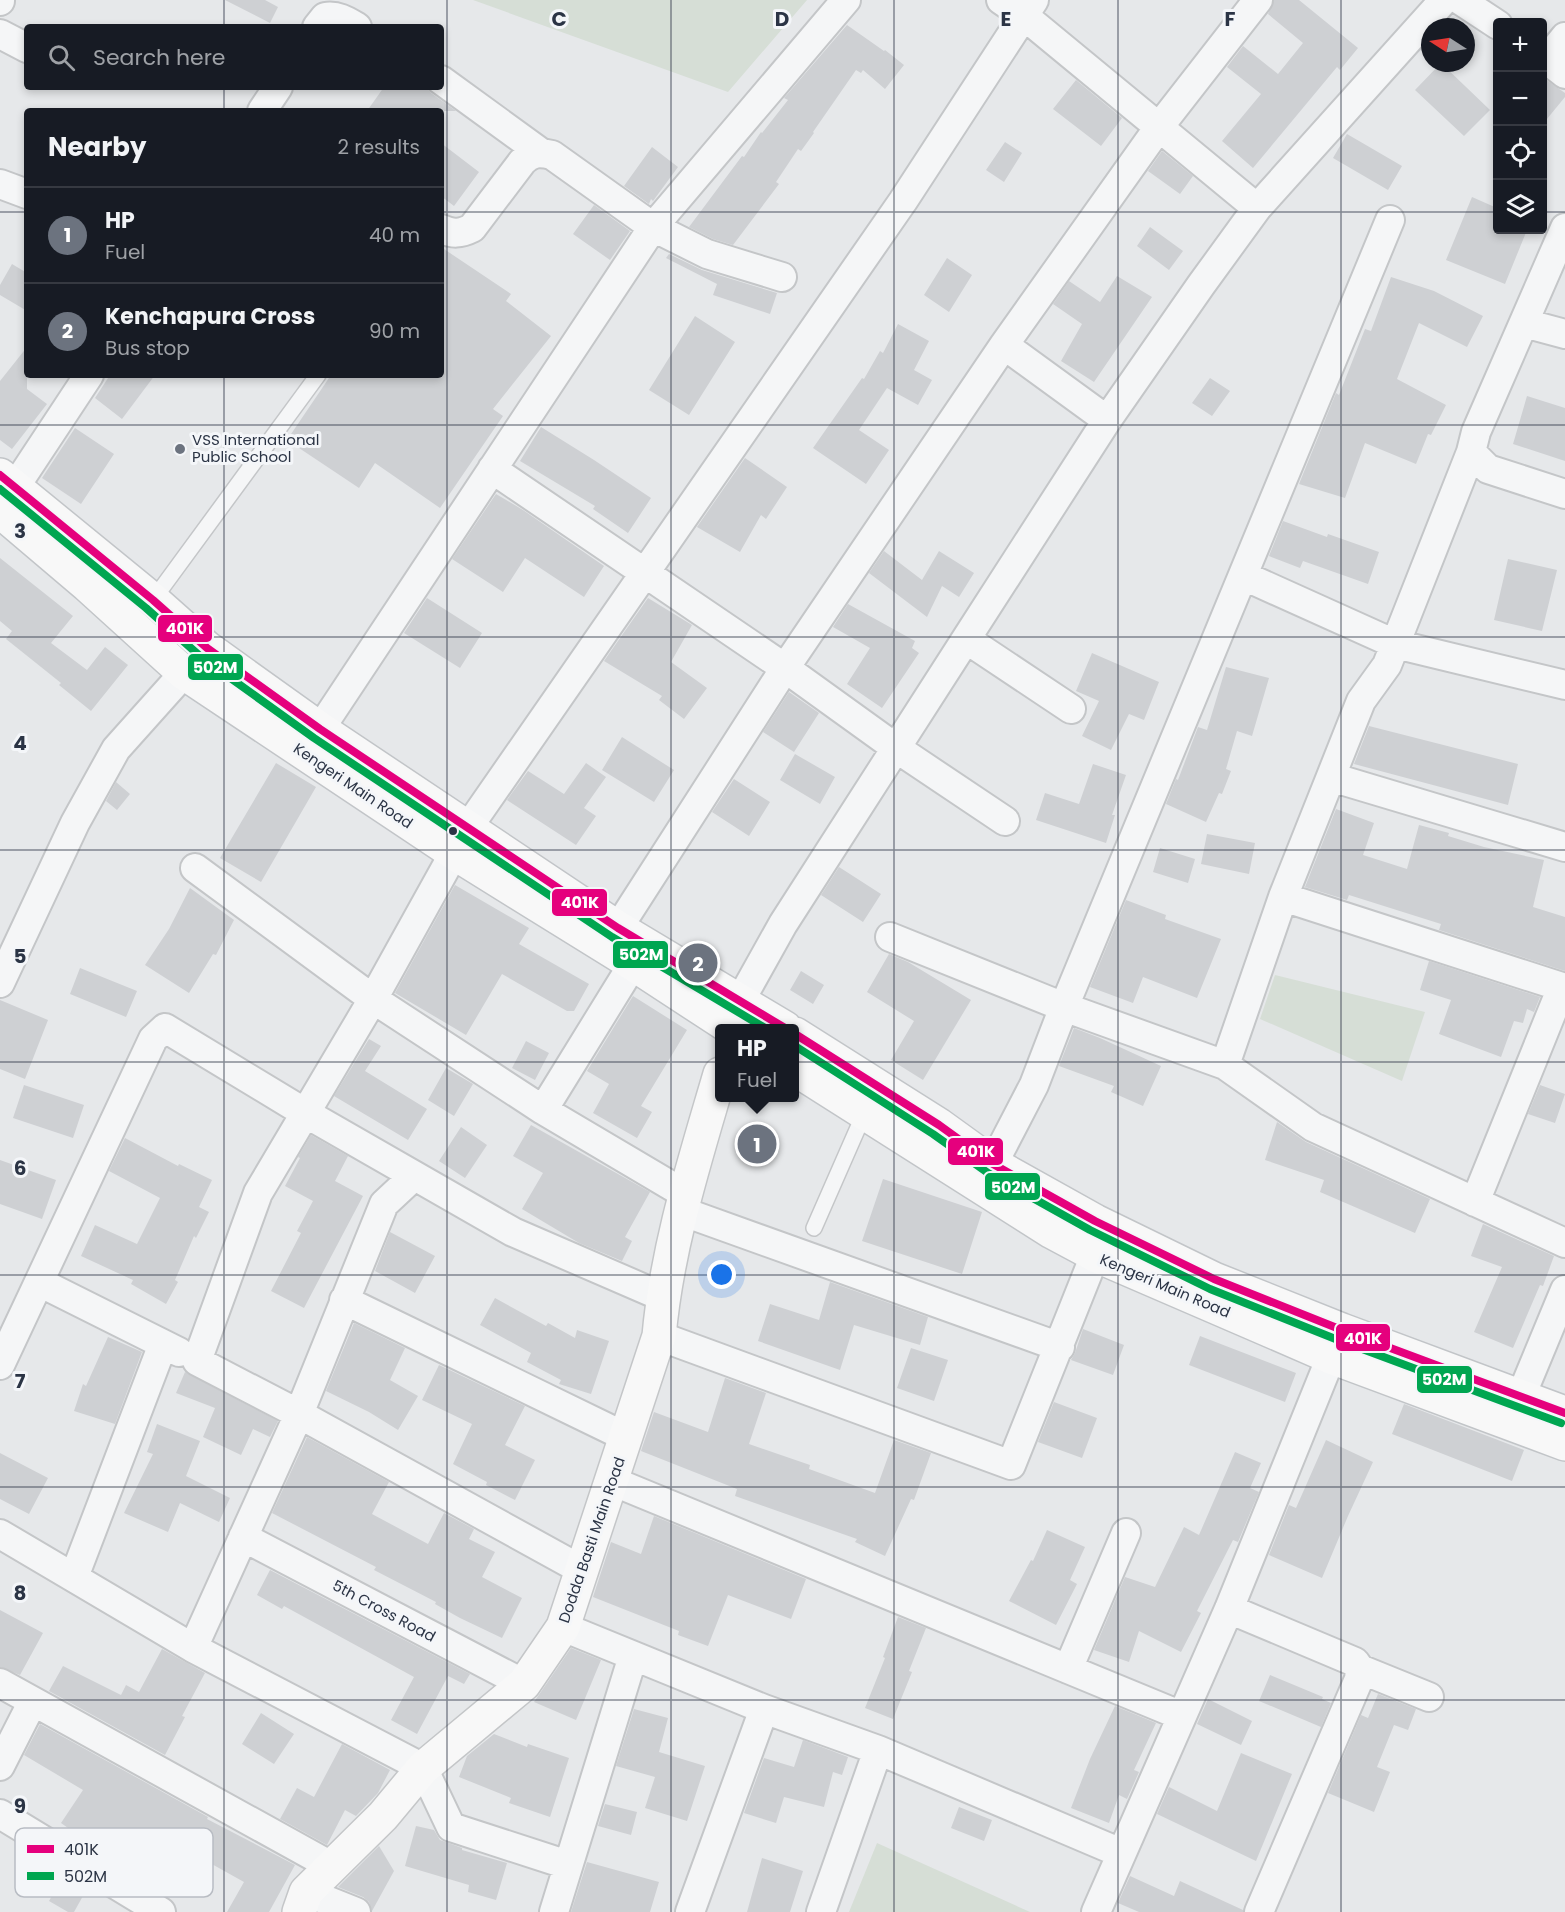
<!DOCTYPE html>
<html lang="en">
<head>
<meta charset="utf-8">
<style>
	:root { --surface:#171b24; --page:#20242c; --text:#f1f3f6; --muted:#9ea1a6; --line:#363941; --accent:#6c737f }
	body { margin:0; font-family:Poppins,sans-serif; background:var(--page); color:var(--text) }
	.controls { position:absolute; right:18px; top:18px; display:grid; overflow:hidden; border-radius:6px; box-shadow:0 3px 9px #0003 }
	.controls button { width:54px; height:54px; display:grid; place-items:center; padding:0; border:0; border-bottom:2px solid var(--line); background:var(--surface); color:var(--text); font:30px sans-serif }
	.compass { position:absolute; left:1421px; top:18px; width:54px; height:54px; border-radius:50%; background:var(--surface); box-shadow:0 3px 9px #0003; rotate:282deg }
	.you { position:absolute; left:722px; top:1275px; width:21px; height:21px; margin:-15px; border:4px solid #fff; border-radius:50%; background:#1a73e8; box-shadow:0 0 0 9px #1a73e833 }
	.badge { display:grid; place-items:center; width:39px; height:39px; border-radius:50%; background:var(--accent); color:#fff; font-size:20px; font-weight:700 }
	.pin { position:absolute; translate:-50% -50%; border:3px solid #fff; box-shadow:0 2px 6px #0006 }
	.popup { position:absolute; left:715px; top:1024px; width:84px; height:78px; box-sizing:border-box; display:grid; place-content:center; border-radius:6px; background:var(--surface); filter:drop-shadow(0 2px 4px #0005); font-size:20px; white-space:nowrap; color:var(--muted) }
	.popup b { font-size:22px; color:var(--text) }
	.popup::after { content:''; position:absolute; left:50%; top:100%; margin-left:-12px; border:12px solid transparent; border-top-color:var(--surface) }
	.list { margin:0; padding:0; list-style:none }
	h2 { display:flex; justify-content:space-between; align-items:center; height:78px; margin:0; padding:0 24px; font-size:26px }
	h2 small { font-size:20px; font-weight:400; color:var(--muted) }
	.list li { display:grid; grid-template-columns:39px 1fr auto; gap:18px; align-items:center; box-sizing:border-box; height:96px; padding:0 24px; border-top:2px solid var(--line) }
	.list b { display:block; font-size:22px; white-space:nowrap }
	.list p { margin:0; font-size:20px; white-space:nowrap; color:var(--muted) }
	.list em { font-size:20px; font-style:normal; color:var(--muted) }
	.icon { flex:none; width:33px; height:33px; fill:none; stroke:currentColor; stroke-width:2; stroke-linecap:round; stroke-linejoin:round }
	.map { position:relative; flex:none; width:1565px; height:1912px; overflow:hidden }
	.search { position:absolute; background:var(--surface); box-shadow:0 3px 9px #0003; left:24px; top:24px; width:420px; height:66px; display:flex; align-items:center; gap:15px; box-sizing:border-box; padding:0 21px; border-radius:6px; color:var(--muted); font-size:22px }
	.panel { position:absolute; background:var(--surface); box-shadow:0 3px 9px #0003; left:24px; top:108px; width:420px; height:270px; border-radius:6px }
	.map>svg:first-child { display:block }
	.green { fill:#d6ded6 }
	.building { fill:#ced0d3 }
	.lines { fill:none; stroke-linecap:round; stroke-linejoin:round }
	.lane-casing { stroke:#c4c6c8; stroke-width:18 }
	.street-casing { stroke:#c4c6c8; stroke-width:32 }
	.secondary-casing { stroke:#c4c6c8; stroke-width:36 }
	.primary-casing { stroke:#c2c5c8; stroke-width:36 }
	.lane { stroke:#f5f6f7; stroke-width:15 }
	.street { stroke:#f5f6f7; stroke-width:28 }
	.secondary { stroke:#f8f8f8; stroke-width:33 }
	.primary { stroke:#f8f8f8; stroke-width:33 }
	.bus-1-casing { stroke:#f4f6f9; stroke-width:12 }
	.bus-2-casing { stroke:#f4f6f9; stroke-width:12 }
	.bus-1 { stroke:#e5007d; stroke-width:8 }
	.bus-2 { stroke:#00a651; stroke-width:8 }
	.grid { fill:none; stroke:#2b3445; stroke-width:1.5; stroke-opacity:0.55 }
	.poi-dot { fill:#6c737f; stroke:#f4f6f9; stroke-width:2 }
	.bus-dot { fill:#2b3445; stroke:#f4f6f9; stroke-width:2 }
	.labels { text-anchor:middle; stroke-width:6; stroke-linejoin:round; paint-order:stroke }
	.poi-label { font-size:15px; fill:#2b3445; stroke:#f4f6f9; text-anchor:start }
	.street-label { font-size:15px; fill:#2b3445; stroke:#f4f6f9 }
	.key { fill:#f4f6f9; stroke:#b8bcc3; stroke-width:1.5 }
	.key-label { font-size:16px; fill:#2b3445 }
	.grid-label { font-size:20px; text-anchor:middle; font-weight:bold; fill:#2b3445; stroke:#f4f6f9; stroke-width:6; stroke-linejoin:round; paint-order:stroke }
	.line-badge { stroke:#f4f6f9; stroke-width:2 }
	.badge-label { font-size:16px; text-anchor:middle; font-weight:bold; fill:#fff }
</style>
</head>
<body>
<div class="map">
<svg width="1565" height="1912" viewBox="0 0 1565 1912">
	<rect width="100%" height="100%" fill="#e6e8ea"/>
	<path class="green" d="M473 0H807L728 92Z
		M1275 975 1425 1012 1402 1081 1260 1019Z
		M877 1843 1030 1912H849Z"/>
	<path class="building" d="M225 0H265L278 7 270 23Z
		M1274 0H1299L1358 48 1340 70 1337 67 1253 168 1222 141 1261 94 1227 67 1243 46 1278 74 1303 43 1268 14Z
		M847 25 884 51 885 50 904 65 885 89 863 70 861 73 856 70 813 132 814 133 801 151 798 149 776 182 779 184 733 245 713 239 689 227 742 156 744 157 761 132 762 133 788 100 784 98Z
		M1441 63 1490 110 1464 136 1415 90Z
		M1542 77 1565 93V97L1542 125Z
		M1076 80 1122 118 1101 146 1053 109Z
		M384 87H426L431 93 456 111H367Z
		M1347 134 1402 166 1388 190 1333 158Z
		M1005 142 1022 153 1004 182 986 170Z
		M441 143 479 172 454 206 441 196Z
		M652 147 678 167 653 201 651 199 649 204 624 186Z
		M1162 151 1193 176 1180 194 1148 171Z
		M1472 197 1497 208V230H1527L1505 284 1446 260Z
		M594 205 630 231 610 260 573 234Z
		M1150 227 1183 251 1169 270 1137 246Z
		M441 247 511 294 506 301 551 336 493 409 503 416 440 508 375 463 359 488 287 440 331 375H441Z
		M669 254 702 270 777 293 770 314 713 295 717 284 666 258Z
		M947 258 972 275 949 312 924 295Z
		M12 264 27 273V311L0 295V285Z
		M1117 276 1152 297 1094 382 1061 361 1082 324 1053 304 1069 281 1100 302Z
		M1391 277 1434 291 1483 316 1467 347 1419 323 1397 379 1446 405 1431 435 1428 434 1416 464 1365 443 1345 498 1299 484 1336 393 1339 395 1365 329 1371 331Z
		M695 316 735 342 689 415 649 390Z
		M898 324 929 341 914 370 932 380 918 405 887 388 859 430 889 450 866 484 813 448 862 378 864 379 880 351 883 353Z
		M27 347V389L47 404 12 449 0 440V381Z
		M110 375H155L122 419 95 398Z
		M1210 378 1230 391 1212 416 1192 403Z
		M1527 396 1565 408V461L1513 444Z
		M541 427 594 460 651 498 628 533 593 509 595 506 520 461Z
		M75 428 114 454 81 504 42 478Z
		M745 458 787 487 766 519 761 515 740 552 697 527Z
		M496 494 523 510 604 566 584 597 525 558 503 592 452 559Z
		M1283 521 1327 537 1328 534 1379 552 1368 584 1303 561 1300 568 1269 556Z
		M884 551 922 580 939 551 974 573 959 597 942 586 927 617 869 573Z
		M0 558 73 616 51 643 87 670 105 647 128 665 91 711 59 685 61 683 6 639 12 631 0 621Z
		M1508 559 1557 570 1542 631 1494 620Z
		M427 598 482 633 460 668 404 633Z
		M648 598 692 625 671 662 707 688 684 719 659 700 662 696 604 661Z
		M848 604 915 641 912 648 919 653 882 708 847 684 870 648 833 627Z
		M1092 653 1159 682 1144 720 1129 714 1111 750 1082 736 1099 701 1076 691Z
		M1226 667 1269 678 1252 736 1237 731 1226 769 1231 771 1222 794 1219 793 1206 822 1166 804 1176 779 1178 780 1198 727 1207 730Z
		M789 692 819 713 794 752 763 732Z
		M1369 726 1518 764 1508 805 1354 764Z
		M622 737 674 770 654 802 602 770Z
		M795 754 835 777 820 804 780 780Z
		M276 763 316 787 261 882 220 858Z
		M586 763 606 777 584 808 596 816 576 845 507 800 528 771 564 794Z
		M1093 764 1126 775 1112 815H1115L1106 843 1036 820 1045 793 1079 804Z
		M734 779 770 802 749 836 712 812Z
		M116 782 130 794 117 810 106 801Z
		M1336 809 1374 823 1363 855 1407 869 1419 825 1449 833 1448 836 1484 847 1544 860 1533 907 1565 917V971L1439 930 1441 924 1349 895 1347 900 1305 887Z
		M1207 834 1255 843 1249 874 1201 864Z
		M1160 848 1195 859 1188 883 1153 872Z
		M839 867 881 894 863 922 821 895Z
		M455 885 529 928 519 944 589 984 574 1011H567L502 974 466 1035 395 993Z
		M190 888 234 920 216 955 213 954 189 993 145 965 169 929Z
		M1126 900 1166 915 1165 919 1221 939 1197 998 1143 977 1133 1003 1090 987Z
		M889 954 908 962 971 1000 923 1080 891 1060 914 1021 867 992Z
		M1429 961 1540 997 1534 1012 1527 1009 1523 1023 1514 1021 1501 1057 1439 1034 1451 1000 1420 990Z
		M80 968 137 991 126 1017 70 994Z
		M801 971 824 985 813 1004 790 990Z
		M633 996 687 1030 641 1106 652 1112 637 1138 593 1113 609 1084 587 1071Z
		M0 1000 48 1020 25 1079 0 1069Z
		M1074 1028 1100 1038 1161 1066 1143 1106 1111 1092 1114 1086 1059 1066Z
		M369 1039 381 1046 365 1071 427 1109 408 1140 334 1096Z
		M526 1041 549 1053 535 1080 512 1068Z
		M446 1068 473 1084 454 1116 428 1100Z
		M24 1085 84 1105 73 1138 13 1118Z
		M1540 1085 1565 1094 1555 1123 1528 1114Z
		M1277 1122 1306 1142 1430 1199 1415 1233 1320 1192 1324 1180 1265 1160Z
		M531 1125 650 1192 625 1237 632 1241 622 1261 579 1243 522 1209 543 1173 513 1156Z
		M461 1127 487 1145 465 1178 439 1161Z
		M311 1135 348 1156 335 1181 363 1196 304 1308 271 1291 301 1233 297 1231 313 1201 285 1186 300 1158 298 1157Z
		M125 1138 178 1166 179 1164 212 1180 199 1207 209 1212 196 1238 194 1236 175 1280 178 1282 166 1304 131 1284 133 1280 81 1256 95 1225 137 1244 160 1198 109 1171Z
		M0 1160 56 1180 42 1219 0 1204Z
		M883 1179 982 1212 962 1274 862 1241Z
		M1483 1224 1554 1256 1543 1286 1540 1285 1513 1348 1474 1332 1502 1267 1471 1256Z
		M390 1232 435 1256 415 1293 375 1271Z
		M830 1282 928 1317 920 1345 854 1325 840 1370 758 1341 770 1304 819 1320Z
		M495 1298 546 1326 548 1323 575 1338 577 1330 609 1341 591 1394 559 1384 561 1380 527 1362 531 1353 480 1325Z
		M354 1323 405 1348 390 1380 418 1396 398 1430 369 1412 326 1391Z
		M1083 1329 1124 1345 1113 1375 1071 1360 1075 1353Z
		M1200 1336 1296 1373 1285 1402 1189 1365Z
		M108 1337 142 1352 115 1424 74 1411 83 1384 86 1386Z
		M911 1348 948 1360 934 1401 897 1388Z
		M439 1365 525 1406 505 1445 535 1460 515 1500 486 1485 487 1482 453 1464 472 1424 422 1400Z
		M185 1372 278 1421 270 1437 253 1429 241 1455 203 1437 215 1408 176 1393Z
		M725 1378 766 1393 749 1444 810 1465 809 1469 875 1493 894 1440 931 1453 914 1500 911 1499 885 1556 855 1542 857 1539 735 1496 737 1489 641 1451 654 1412 708 1432Z
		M1054 1402 1097 1418 1082 1458 1038 1442Z
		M1404 1404 1524 1450 1512 1481 1392 1434Z
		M157 1424 200 1441 186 1476 230 1498 219 1522 180 1503 168 1532 124 1513 153 1454 147 1452Z
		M307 1437 389 1482 372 1514 428 1544 444 1513 474 1529 469 1539 495 1552 482 1577 522 1598 502 1638 460 1618 435 1604 436 1602 374 1570 376 1567 272 1513Z
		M1326 1440 1373 1462 1348 1516 1322 1578 1269 1555 1289 1505 1296 1508Z
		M1235 1452 1261 1463 1250 1488 1259 1492 1238 1542 1233 1540 1197 1611 1201 1613 1181 1652 1139 1631 1129 1662 1094 1650 1125 1577 1155 1587 1184 1527 1199 1535Z
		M0 1453 48 1478 29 1514 0 1499Z
		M654 1516 806 1579 791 1619 728 1595 708 1646 678 1635 679 1631 593 1597 611 1542 641 1554Z
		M1047 1530 1085 1547 1070 1580 1077 1584 1056 1625 1009 1601 1031 1560 1033 1561Z
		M270 1570 470 1674 464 1684 448 1676 417 1734 391 1720 414 1677 284 1606 282 1609 257 1595Z
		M0 1610 43 1633 20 1675 0 1667Z
		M898 1617 926 1628 909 1671 912 1672 893 1719 865 1708 885 1658 883 1657Z
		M571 1648 601 1660 576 1720 534 1702Z
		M162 1649 205 1673 182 1716 185 1717 165 1755 49 1691 63 1666 121 1695 126 1685 139 1692Z
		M1270 1675 1323 1697 1322 1699 1331 1703 1321 1727 1259 1701Z
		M1378 1694 1416 1709 1408 1730 1394 1725 1377 1767 1390 1772 1374 1812 1328 1793 1361 1715 1368 1718Z
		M1208 1699 1252 1721 1241 1745 1197 1724Z
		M1115 1706 1156 1723 1134 1770 1139 1772 1127 1799 1119 1795 1109 1823 1071 1808 1090 1759Z
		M634 1709 668 1718 659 1752 705 1766 687 1821 645 1808 655 1777 616 1766Z
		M261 1713 294 1734 274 1764 242 1744Z
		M40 1724 208 1817 207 1819 295 1865 269 1912H227L244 1882 192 1853 166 1893 138 1876 140 1873 107 1854 105 1859 82 1845 85 1840 61 1823 83 1790 24 1755Z
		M494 1734 527 1747 528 1744 569 1758 550 1817 509 1803 511 1798 459 1777 467 1756Z
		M803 1740 848 1757 842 1775 833 1772 824 1807 784 1797 776 1823 744 1813 764 1758 794 1767Z
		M342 1744 390 1770 378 1793 356 1816 345 1810 327 1845 280 1819 297 1788 314 1797Z
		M1241 1753 1292 1774 1256 1861 1157 1814 1169 1787 1217 1811Z
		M605 1804 637 1812 631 1835 598 1826Z
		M959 1807 992 1820 984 1841 951 1828Z
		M416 1826 434 1830 440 1840 462 1848V1850L507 1863 496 1900 468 1892 469 1885 405 1866Z
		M379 1846 394 1871 372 1911 369 1902 363 1897 338 1887Z
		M762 1858 803 1871 790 1912H747Z
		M587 1862 659 1882 650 1912H571Z
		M65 1873 88 1887 74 1912H68L49 1901Z
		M1130 1876 1174 1896 1180 1881 1243 1910V1912H1139L1118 1903Z"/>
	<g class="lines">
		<defs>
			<path id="lane" d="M153 600 318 375
				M814 1228 864 1114"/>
			<path id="street" d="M1001 0 1023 15 1257 208
				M1460 0 1498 25
				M0 1V0
				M317 27 325 17C338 15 347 21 357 27
				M0 34 27 48
				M1542 56 1565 74
				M1547 59 1565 37
				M441 80 540 152
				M262 111 278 87
				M0 184 27 194
				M1565 228 1476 432 1471 452 1488 469 1565 494
				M441 229C453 234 460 234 472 228L522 162C532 152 539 152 552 155L653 227 707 254 782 277
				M1524 323 1565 334
				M1004 345 1107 420
				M492 469 785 668 896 748 1005 821
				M15 487 89 375
				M1244 576 1395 644 1565 685
				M966 639 1071 709
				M320 729 653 227 846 0
				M1331 777 1565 847
				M467 829 903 201 1034 0
				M454 853 373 999 258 1193 197 1361 299 1414 582 1570
				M195 868 373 999 543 1110 685 1194
				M1283 897 1565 988
				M618 928 785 668 1004 345 1159 127 1258 0
				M890 937 1064 1007 1225 1065 1313 1127 1565 1243
				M0 983 75 823 116 749 184 673
				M740 1001 783 924 966 639 1107 420 1201 285 1257 208 1444 0
				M1225 1065 1283 897 1361 701 1387 665 1471 452
				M543 1110 633 964
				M993 1164 1034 1085 1064 1007 1390 220
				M1475 1202 1562 987
				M681 1211 1060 1347
				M39 1282 179 1352
				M344 1300 626 1437
				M659 1336 1011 1465 1095 1255
				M0 1365 153 1039 165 1028 307 1114 513 1232 663 1297
				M1521 1396 1565 1290
				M612 1481 1182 1716
				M0 1534 193 1648 423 1768 451 1827 568 1865
				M243 1537 524 1684
				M74 1577 163 1344
				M1229 1609 1355 1662 1360 1669 1359 1679 1259 1912
				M563 1627 764 1709 878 1750 1121 1853
				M193 1648 299 1414 384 1204 414 1176
				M1068 1669 1126 1533
				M1360 1669 1429 1697
				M0 1683 333 1867
				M0 1766 32 1703
				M0 1814 161 1912
				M306 1892 356 1912
				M554 1912 633 1656
				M690 1912 764 1709
				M821 1912 878 1750
				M1096 1912 1229 1609 1331 1357"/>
			<path id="secondary" d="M299 1912 306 1892 383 1816 423 1768 524 1684 563 1627 659 1336C667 1246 695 1160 720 1074"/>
			<path id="primary" d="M0 475 153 600 207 648 320 729 618 928 785 1028
				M0 511 87 585 184 673 454 853 633 964 731 1028
				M795 1034 939 1125 993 1164 1095 1221 1214 1279 1342 1330 1565 1413
				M795 1069 1052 1232 1095 1255 1331 1357 1565 1444"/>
		</defs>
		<use href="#lane" class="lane-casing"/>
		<use href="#street" class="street-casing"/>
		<use href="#secondary" class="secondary-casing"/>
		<use href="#primary" class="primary-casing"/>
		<use href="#lane" class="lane"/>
		<use href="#street" class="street"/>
		<use href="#secondary" class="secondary"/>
		<use href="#primary" class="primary"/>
		<defs>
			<path id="bus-1" d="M0 475 153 600 207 648 320 729 618 928 785 1028
				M795 1034 939 1125 993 1164 1095 1221 1214 1279 1342 1330 1565 1413"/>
			<path id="bus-2" d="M0 489 146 608 201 657 314 738 612 937 765 1028
				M795 1046 933 1134 988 1173 1090 1230 1210 1289 1338 1340 1561 1423"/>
		</defs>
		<use href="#bus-1" class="bus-1-casing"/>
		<use href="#bus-2" class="bus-2-casing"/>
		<use href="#bus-1" class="bus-1"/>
		<use href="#bus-2" class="bus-2"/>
	</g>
	<path class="grid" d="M224 0V27M447 0V1912M671 0V1912M894 0V1912M1118 0V1912M1341 0V1912M224 87V111M0 212H27M441 212H1498M1542 212H1565M224 375V1912M0 425H1565M0 637H1565M0 850H1565M0 1062H1565M0 1275H1565M0 1487H1565M0 1700H1565"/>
	<circle class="poi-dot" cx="180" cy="449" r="6"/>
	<circle class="bus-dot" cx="453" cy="831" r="5"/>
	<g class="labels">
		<g class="poi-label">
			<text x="192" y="445">VSS International<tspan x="192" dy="17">Public School</tspan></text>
		</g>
		<g class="street-label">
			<text transform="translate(353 786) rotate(34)" y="5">Kengeri Main Road</text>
			<text transform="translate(1165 1286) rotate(23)" y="5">Kengeri Main Road</text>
			<text transform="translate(592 1540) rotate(-71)" y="5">Dodda Basti Main Road</text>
			<text transform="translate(384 1611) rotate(28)" y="5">5th Cross Road</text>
		</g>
	</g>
	<rect x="15" y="1828" width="198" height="69" rx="9" class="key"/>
	<rect x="27" y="1845" width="27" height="8" fill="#e5007d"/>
	<rect x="27" y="1872" width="27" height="8" fill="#00a651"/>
	<g class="key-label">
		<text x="64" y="1855">401K</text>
		<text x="64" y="1882">502M</text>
	</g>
	<g class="grid-label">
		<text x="559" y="26">C</text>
		<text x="782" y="26">D</text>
		<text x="1006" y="26">E</text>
		<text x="1230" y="26">F</text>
		<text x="20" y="538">3</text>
		<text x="20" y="750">4</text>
		<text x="20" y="963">5</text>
		<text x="20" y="1175">6</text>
		<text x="20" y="1388">7</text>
		<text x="20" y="1600">8</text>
		<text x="20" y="1813">9</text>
	</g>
	<g class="line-badge">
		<rect x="157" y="614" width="56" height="29" rx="6" fill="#e5007d"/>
		<rect x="187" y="653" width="57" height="28" rx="6" fill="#00a651"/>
		<rect x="551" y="888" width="57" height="29" rx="6" fill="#e5007d"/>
		<rect x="612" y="940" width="57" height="29" rx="6" fill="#00a651"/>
		<rect x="947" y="1137" width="57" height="29" rx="6" fill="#e5007d"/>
		<rect x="984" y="1172" width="57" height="29" rx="6" fill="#00a651"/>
		<rect x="1335" y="1323" width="56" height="29" rx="6" fill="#e5007d"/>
		<rect x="1416" y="1365" width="57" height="29" rx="6" fill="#00a651"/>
	</g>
	<g class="badge-label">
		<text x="185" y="634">401K</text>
		<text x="215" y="673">502M</text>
		<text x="580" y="908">401K</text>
		<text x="641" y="960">502M</text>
		<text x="976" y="1157">401K</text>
		<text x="1013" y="1193">502M</text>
		<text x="1363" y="1344">401K</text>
		<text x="1444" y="1385">502M</text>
	</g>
</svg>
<div class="controls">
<button>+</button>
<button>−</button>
<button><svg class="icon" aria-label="locate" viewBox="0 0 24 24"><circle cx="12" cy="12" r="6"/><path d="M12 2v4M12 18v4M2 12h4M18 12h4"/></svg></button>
<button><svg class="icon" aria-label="layers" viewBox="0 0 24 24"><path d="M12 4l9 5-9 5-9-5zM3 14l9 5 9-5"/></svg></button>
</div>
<svg class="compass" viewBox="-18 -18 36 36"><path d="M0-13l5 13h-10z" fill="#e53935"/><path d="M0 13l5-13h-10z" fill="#9ea1a6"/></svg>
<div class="you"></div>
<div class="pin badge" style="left:757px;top:1144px">1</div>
<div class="popup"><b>HP</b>Fuel</div>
<div class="pin badge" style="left:698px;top:963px">2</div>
<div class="search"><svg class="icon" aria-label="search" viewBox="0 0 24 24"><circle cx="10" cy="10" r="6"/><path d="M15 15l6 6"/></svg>Search here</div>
<section class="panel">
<h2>Nearby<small>2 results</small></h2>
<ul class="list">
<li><span class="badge">1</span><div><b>HP</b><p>Fuel</p></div><em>40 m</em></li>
<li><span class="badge">2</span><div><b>Kenchapura Cross</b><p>Bus stop</p></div><em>90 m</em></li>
</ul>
</section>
</div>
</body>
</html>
